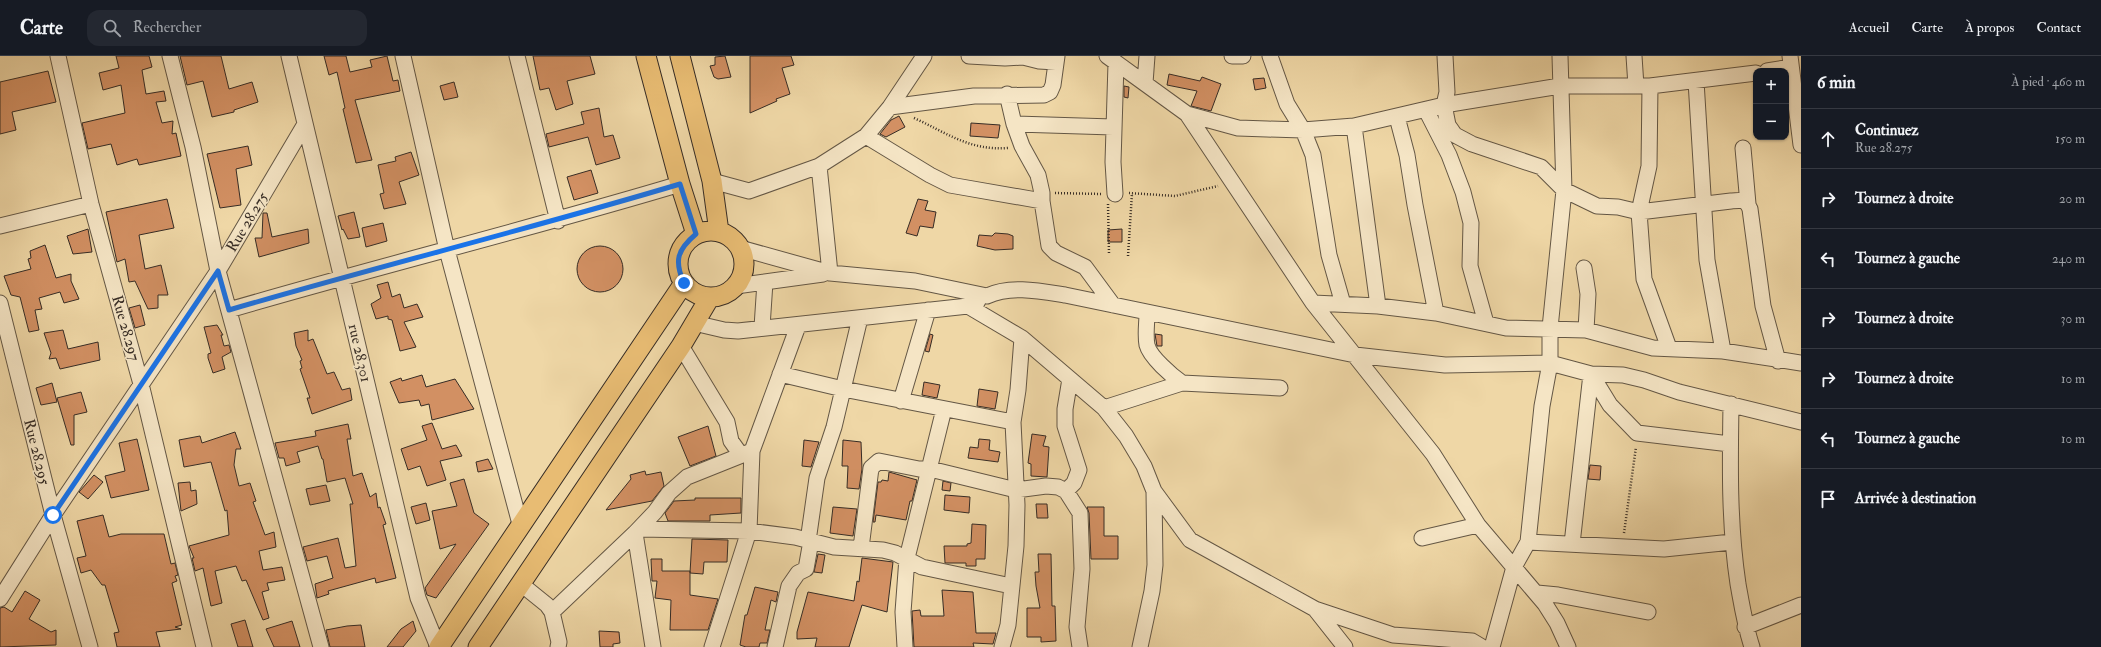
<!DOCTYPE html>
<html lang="fr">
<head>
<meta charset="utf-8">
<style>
	:root { --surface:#171b24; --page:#242831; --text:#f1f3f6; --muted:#9ea1a6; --line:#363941 }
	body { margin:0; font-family:"IM FELL Double Pica",serif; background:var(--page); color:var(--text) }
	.controls { position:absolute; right:12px; top:12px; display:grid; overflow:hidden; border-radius:8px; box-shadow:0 1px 3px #0004 }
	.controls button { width:36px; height:36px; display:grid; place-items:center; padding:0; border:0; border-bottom:1px solid var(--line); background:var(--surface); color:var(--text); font:20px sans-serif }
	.stop { position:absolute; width:12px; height:12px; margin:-9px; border:3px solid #1a73e8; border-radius:50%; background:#fff }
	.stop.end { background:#1a73e8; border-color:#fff; box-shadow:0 1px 4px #0008 }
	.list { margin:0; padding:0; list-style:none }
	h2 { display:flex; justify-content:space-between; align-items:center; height:52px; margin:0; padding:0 16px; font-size:17px }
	h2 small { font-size:13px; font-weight:400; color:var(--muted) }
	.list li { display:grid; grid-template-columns:26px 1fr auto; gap:12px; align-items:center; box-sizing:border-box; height:60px; padding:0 16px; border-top:1px solid var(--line) }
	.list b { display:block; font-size:15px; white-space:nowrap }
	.list p { margin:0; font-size:13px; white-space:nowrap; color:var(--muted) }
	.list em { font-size:13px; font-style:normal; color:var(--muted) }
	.icon { flex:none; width:22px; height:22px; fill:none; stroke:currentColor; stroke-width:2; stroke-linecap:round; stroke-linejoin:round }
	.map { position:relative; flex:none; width:1801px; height:591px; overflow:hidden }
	header { display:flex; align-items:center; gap:24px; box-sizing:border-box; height:56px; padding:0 20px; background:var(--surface); border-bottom:1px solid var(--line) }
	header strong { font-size:19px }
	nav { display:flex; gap:22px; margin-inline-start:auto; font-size:14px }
	.search { width:280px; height:36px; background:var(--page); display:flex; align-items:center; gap:10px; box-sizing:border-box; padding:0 14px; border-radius:12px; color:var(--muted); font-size:15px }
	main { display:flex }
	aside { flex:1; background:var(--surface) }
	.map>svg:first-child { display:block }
	.building { fill:#d29063; stroke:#362c25 }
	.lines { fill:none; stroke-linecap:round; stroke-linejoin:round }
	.minor-casing { stroke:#645745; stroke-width:17 }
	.major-casing { stroke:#362c25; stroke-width:21 }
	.path { stroke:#362c25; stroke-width:2.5; stroke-dasharray:1 2; stroke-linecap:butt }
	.minor { stroke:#f5e5c5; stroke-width:15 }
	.major { stroke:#e8bc73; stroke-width:19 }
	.route { stroke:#1a73e8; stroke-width:5 }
	.labels { text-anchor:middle; stroke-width:3; stroke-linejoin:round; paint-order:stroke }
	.street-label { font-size:15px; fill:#362c25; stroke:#f5e5c5 }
</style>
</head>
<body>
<header>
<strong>Carte</strong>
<div class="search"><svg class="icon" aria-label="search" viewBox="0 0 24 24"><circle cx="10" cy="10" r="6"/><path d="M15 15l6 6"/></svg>Rechercher</div>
<nav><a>Accueil</a><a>Carte</a><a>À propos</a><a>Contact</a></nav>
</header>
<main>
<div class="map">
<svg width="1801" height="591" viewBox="0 0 1801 591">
	<rect width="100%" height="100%" fill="#efd7a6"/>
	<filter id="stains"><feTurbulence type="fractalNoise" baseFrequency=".005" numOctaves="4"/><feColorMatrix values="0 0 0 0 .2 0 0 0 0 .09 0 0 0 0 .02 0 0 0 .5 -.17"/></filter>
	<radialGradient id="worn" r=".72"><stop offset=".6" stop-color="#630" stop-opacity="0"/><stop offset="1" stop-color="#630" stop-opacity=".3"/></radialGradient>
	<path class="building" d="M116 0H149L152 11 142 14 146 38 164 35 166 45 156 46 162 67 173 65 172 78 176 77 181 100 139 109 137 103 117 109 111 88 88 93 82 67 125 57 121 29 103 34 99 17 119 12Z
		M180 0H221L229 33 252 26 258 46 234 54V56L212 61 203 25 187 29Z
		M324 0H346L350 16 372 11 370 4 387 0 393 25 398 24 400 35 355 44 372 104 356 107 343 53 345 52 337 16 329 19Z
		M533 0H590L595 18 567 25 573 48 556 54 549 32 540 34Z
		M725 0 731 21 718 23 714 21 710 10 715 9V1Z
		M750 0H791L794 9 782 12 790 38 776 43 777 45 750 57Z
		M48 15 56 46 12 56 16 74 0 78V26Z
		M1169 18 1200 25 1202 21 1221 28 1211 55 1191 50 1197 35 1167 29Z
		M1264 22 1266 32 1255 34 1253 23Z
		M454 26 458 41 444 44 440 30Z
		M1124 30 1129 31 1128 42 1124 41Z
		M599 52 604 81 613 79 620 102 596 109 588 81 549 91 546 78 584 68 581 56Z
		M899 60 905 71 886 81 880 78 891 64Z
		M971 67 1000 69 998 82 970 80Z
		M248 90 252 109 236 113 241 149 220 152 207 98Z
		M411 96 419 119 399 126 406 148 384 153 380 138 384 137 378 109 396 105 395 101Z
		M591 114 598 137 574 144 567 121Z
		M167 143 174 172 139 179 145 213 161 209 168 239H158V252L148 253 135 225 129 226 125 203 117 206 106 156Z
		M918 143 928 145 925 154 936 156 933 172 920 170 917 180 906 177Z
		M354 156 360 181 348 183 343 173 342 174 338 160Z
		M263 157H267L272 181 308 173 309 187 259 201 255 182H262Z
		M383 167 387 185 366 191 362 172Z
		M88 173 92 196 73 198 67 180Z
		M1122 173V186H1108V174Z
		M995 177 1008 178 1013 180V193L995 194 977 190 979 179 992 180Z
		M45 189 56 222 71 218V225L79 243 64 247 60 236 39 242 42 253 35 254 39 274 29 276 20 241 11 239 4 220 31 213 28 203 31 202 30 195Z
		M577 213a23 23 0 1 1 46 0a23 23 0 1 1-46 0Z
		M388 226 392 241 400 238 404 252 417 248 423 261 404 266 416 291 400 295 392 264 388 263V260L376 263 371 248 381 242 377 229Z
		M140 249 145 269 135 272 129 252Z
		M217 269 223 279H221L224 290 229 289 231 296 222 301 225 313 213 317 208 302V298L211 297 204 271Z
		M63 274 68 293 98 286 100 304 60 313 56 302 49 303 51 297 44 277Z
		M308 274V285L313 283 327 318 334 316 342 334 350 332 352 344 312 358 307 342H310L300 313 302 312 300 305 302 304 296 290 294 277Z
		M930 278 933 279 929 296 925 295Z
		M1155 278 1162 279V290H1157Z
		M422 319 426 331 455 323 474 353 432 364 429 348 421 350 419 344 399 347 390 326 401 322 402 325Z
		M924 326 940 329 937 342 922 339Z
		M52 327 57 346 41 349 36 332Z
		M979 333 998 336 995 353 977 350Z
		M81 336 87 356 74 359V389H71L57 342Z
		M432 367 442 393 456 389 462 400 440 405 446 424 427 430 420 410 408 414 401 393 427 384 422 370Z
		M348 368 351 383H347L353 420 362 417 370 441 376 437 378 452 380 451 386 468 383 469 396 522 376 527 375 522 328 535 329 538 317 542 315 528 333 522 327 500 307 505 303 491 338 482 345 512 356 510 350 448H353L345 422 327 426 323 403H322L318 390 297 396 300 406 286 410 284 402H279L275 387 316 380 315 375Z
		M708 370 716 400 690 410 678 381Z
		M235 376 241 393H236L234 409 239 430 250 427 256 445 253 446 265 479 274 476 276 491 259 495 263 514 282 511 285 524 267 527 269 534 262 536 269 562 263 564 246 524 242 525 236 510 215 515 222 547 211 550 203 512 195 515 192 502H194L189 490 229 479 227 454 225 455 211 406 184 411 179 384 200 380 202 387Z
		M1032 378 1046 380 1043 390 1049 391 1047 421 1031 420V408L1028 407Z
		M137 383 149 434 111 442 105 420 125 415 119 387Z
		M979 383 990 384 989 394 1000 396 998 406 968 402 970 391 978 392Z
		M804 384 819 386 811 411 802 410Z
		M843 384 861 386 862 413 859 433 847 432 848 410H842Z
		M488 403 493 413 478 416 476 406Z
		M1590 409 1601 410 1600 424 1588 423Z
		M645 415 646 419 661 416 664 430 652 445 606 454 631 423 630 419Z
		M889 416 917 424 912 445H910L906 464 876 459 875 466H873L878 426H881L882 424 888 425Z
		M94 419 103 426 88 443 79 436Z
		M464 423 474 457 489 468 436 542 427 539 425 532 456 488 440 493 432 455 457 450 450 427Z
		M943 425 951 427 950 435 942 434Z
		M190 426 191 435 196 434 197 448 181 455 178 427Z
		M326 429 330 445 310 449 306 433Z
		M945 439 970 441 969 457 944 454Z
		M695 442H741V457L710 459V465H668L665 457 674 445 695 444Z
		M426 447 430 464 416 468 411 451Z
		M1036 448H1047L1048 462H1037Z
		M833 451 857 453 853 480 830 477Z
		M1087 451H1104V480H1118V503H1091L1089 457Z
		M103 459 109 481 121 478H164L171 508 175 507 178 519 175 520 177 525 172 527 182 569 175 571 181 573 156 576 160 591H117L114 577 119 576 105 529H102L91 514 81 517 77 502 86 500 77 465Z
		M972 468 986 469 985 503H976V510H966V507H945L944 490H967V488L971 487Z
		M692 483 728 484 727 506H704L703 518 690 517Z
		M818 498 825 499 822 517 814 516Z
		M1038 498H1051L1052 550H1055L1056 585 1041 586V581H1027V552H1040L1036 530 1035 516H1039Z
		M862 502 893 506 887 556 862 549 849 591H815L817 582 797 583V576L808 536 854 545 857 525 859 526Z
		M651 503H662V515H690V539L718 543 708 574H670L671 544 655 542 657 525H652Z
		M755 531 778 536 776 546 771 544 765 574H770L767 587H760L759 591H746L740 589 745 559H747Z
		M942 534 973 536 976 577H996L993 588 973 587 974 591H914L912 555 920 554 921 560H944Z
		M25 535 40 544 29 563 51 576 56 574V589L0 591V552L4 551 12 556Z
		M245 564 253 591H238L231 568Z
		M292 565 300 591H274L266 573Z
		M413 565 416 575 403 591H387L401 573Z
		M361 569 365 591H330L326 574 347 570Z
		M599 575 619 576 620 587 613 588V591H600Z"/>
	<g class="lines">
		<defs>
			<path id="minor" d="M58 0 91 148 141 328 204 591
				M170 0 193 91 218 215 321 591
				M289 0 418 542 438 591
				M403 0 447 194 520 468
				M517 0 558 165
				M969 0 1005 2 1023 1 1039 5 1056 6
				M1107 0 1187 58 1238 72 1267 73 1303 74 1354 70 1444 49 1560 30H1650L1756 17
				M1232 0H1243
				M1270 0 1287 48 1303 74 1313 99 1329 199 1343 248
				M1445 0 1447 36 1444 49 1448 69 1455 79 1472 88 1541 111 1564 134 1597 150 1618 151 1639 156 1644 223 1669 292
				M1634 0 1636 30
				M1790 0 1801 89
				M1767 15 1791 11
				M1696 25 1707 204 1723 295
				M1145 27 1147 0
				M1650 30 1649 110 1639 156 1731 145C1741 144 1746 143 1750 153L1763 250 1778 305
				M1007 38 1014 68 1022 90 1038 119 1042 137V145L1049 190 1056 197 1085 211 1113 249
				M890 51 974 40 1044 39 1050 36 1053 29 1057 0
				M1426 54 1449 99 1463 136 1471 167 1470 210 1486 267
				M1187 58 1313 247 1433 398 1478 469 1545 548 1557 567 1568 591
				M1397 61 1407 99 1415 149 1436 257
				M1014 68 1113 71
				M1354 70 1378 250
				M866 80 930 119 950 129 1042 145
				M1743 92 1748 148
				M819 110 830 217
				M712 125 749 135 819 110 866 80 890 51 924 0
				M1115 138 1113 106 1116 7
				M0 170 91 148
				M740 192 830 217 915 225 987 240C1010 229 1040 235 1065 239L1355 299 1445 309 1550 307 1591 318 1623 319 1644 324 1679 336 1801 366
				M1584 212 1588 238 1586 274
				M736 230 823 218
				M0 247 53 459 90 591
				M1313 247 1378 250 1436 257 1506 272 1586 274 1653 292 1723 295 1801 307
				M968 250 1022 282 1104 352 1126 380 1144 410 1154 435 1190 484 1315 553 1345 591
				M229 254C379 210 530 173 680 128
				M1147 257C1147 267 1145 279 1147 289 1150 301 1172 320 1182 327L1280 332
				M694 267 724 274 738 275 968 250 978 245
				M762 271 765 226
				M681 290 727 366 731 385 741 399
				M780 318 843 333 1013 366
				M901 345 928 254
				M1731 348C1730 409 1729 468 1738 528 1742 550 1745 570 1752 591
				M1104 352 1182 327
				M1066 435 1074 427 1079 414 1065 370V353L1070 323
				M640 473 749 475 795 481 834 491 883 494 895 497 922 511 1011 530
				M635 477 653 591
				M1422 482 1478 469
				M808 485 817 422 834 371 860 262
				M1528 486 1542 350 1550 307V272L1564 134 1560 0
				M1572 488 1591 318 1610 349 1637 377 1730 388
				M861 492 871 412 879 405 919 413H930L1016 434 1046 430 1058 431 1066 435 1080 457 1082 513 1077 571 1080 591
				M521 528 547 549 552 556 559 586 558 591
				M1537 537 1558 539 1648 556
				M0 543 53 459 218 215 305 68
				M1315 553 1393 579 1472 585 1482 591
				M552 556 635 477 655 456 669 437 687 421 752 395
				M1745 571 1801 549
				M712 591 749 475 752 395 798 270
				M775 591 789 530 798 517 806 513 811 485
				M905 591 903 556 907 502 944 353
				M1002 591 1008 569 1016 490 1017 449 1013 366 1018 334 1022 282
				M1140 591 1152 535 1155 509 1154 435
				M1492 591 1514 511 1528 486 1664 493 1732 486"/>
			<path id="major" d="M646 0 680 128 696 178
				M680 0 712 125 719 176
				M678 208a33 33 0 1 1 66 0a33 33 0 1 1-66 0Z
				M439 591 684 227
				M478 591 681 290 710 241"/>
		</defs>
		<use href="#minor" class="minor-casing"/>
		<use href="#major" class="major-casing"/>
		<path class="path" d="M914 62C947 77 970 95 1008 92
			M1055 137 1102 138
			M1129 137 1175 140 1218 130
			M1108 148 1109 198
			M1128 200 1132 137
			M1624 477 1636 391"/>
		<use href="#minor" class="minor"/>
		<use href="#major" class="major"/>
	</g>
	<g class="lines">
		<path class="route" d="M53 459 218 215 229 254C379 210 530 173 680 128L696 178C677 194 674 205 684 227"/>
	</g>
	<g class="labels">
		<g class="street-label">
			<text transform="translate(247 166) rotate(-59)" y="5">Rue 28.275</text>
			<text transform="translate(126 272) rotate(74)" y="5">Rue 28.297</text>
			<text transform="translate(360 297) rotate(77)" y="5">rue 28.301</text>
			<text transform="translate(37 396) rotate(76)" y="5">Rue 28.295</text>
		</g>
	</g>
	<rect width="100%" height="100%" filter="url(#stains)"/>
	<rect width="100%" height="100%" fill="url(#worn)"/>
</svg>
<div class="controls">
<button>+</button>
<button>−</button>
</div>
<div class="stop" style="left:53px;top:459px"></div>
<div class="stop end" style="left:684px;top:227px"></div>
</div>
<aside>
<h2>6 min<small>À pied · 460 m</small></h2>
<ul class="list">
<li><svg class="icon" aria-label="ahead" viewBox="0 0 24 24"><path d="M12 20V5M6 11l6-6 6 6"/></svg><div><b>Continuez</b><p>Rue 28.275</p></div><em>150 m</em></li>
<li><svg class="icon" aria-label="right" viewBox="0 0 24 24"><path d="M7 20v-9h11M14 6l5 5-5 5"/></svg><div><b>Tournez à droite</b></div><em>20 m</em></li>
<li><svg class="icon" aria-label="left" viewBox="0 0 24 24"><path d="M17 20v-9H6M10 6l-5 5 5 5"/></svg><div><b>Tournez à gauche</b></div><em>240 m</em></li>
<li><svg class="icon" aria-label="right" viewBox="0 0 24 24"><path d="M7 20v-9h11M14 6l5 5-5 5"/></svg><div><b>Tournez à droite</b></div><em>30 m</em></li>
<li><svg class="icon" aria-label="right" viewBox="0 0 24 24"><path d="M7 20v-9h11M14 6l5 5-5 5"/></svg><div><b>Tournez à droite</b></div><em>10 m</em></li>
<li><svg class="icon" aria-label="left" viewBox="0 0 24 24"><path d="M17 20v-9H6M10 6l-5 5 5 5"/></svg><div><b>Tournez à gauche</b></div><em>10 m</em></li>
<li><svg class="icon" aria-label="arrive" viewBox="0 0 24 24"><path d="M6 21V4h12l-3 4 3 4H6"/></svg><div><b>Arrivée à destination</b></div></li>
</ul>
</aside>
</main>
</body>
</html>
